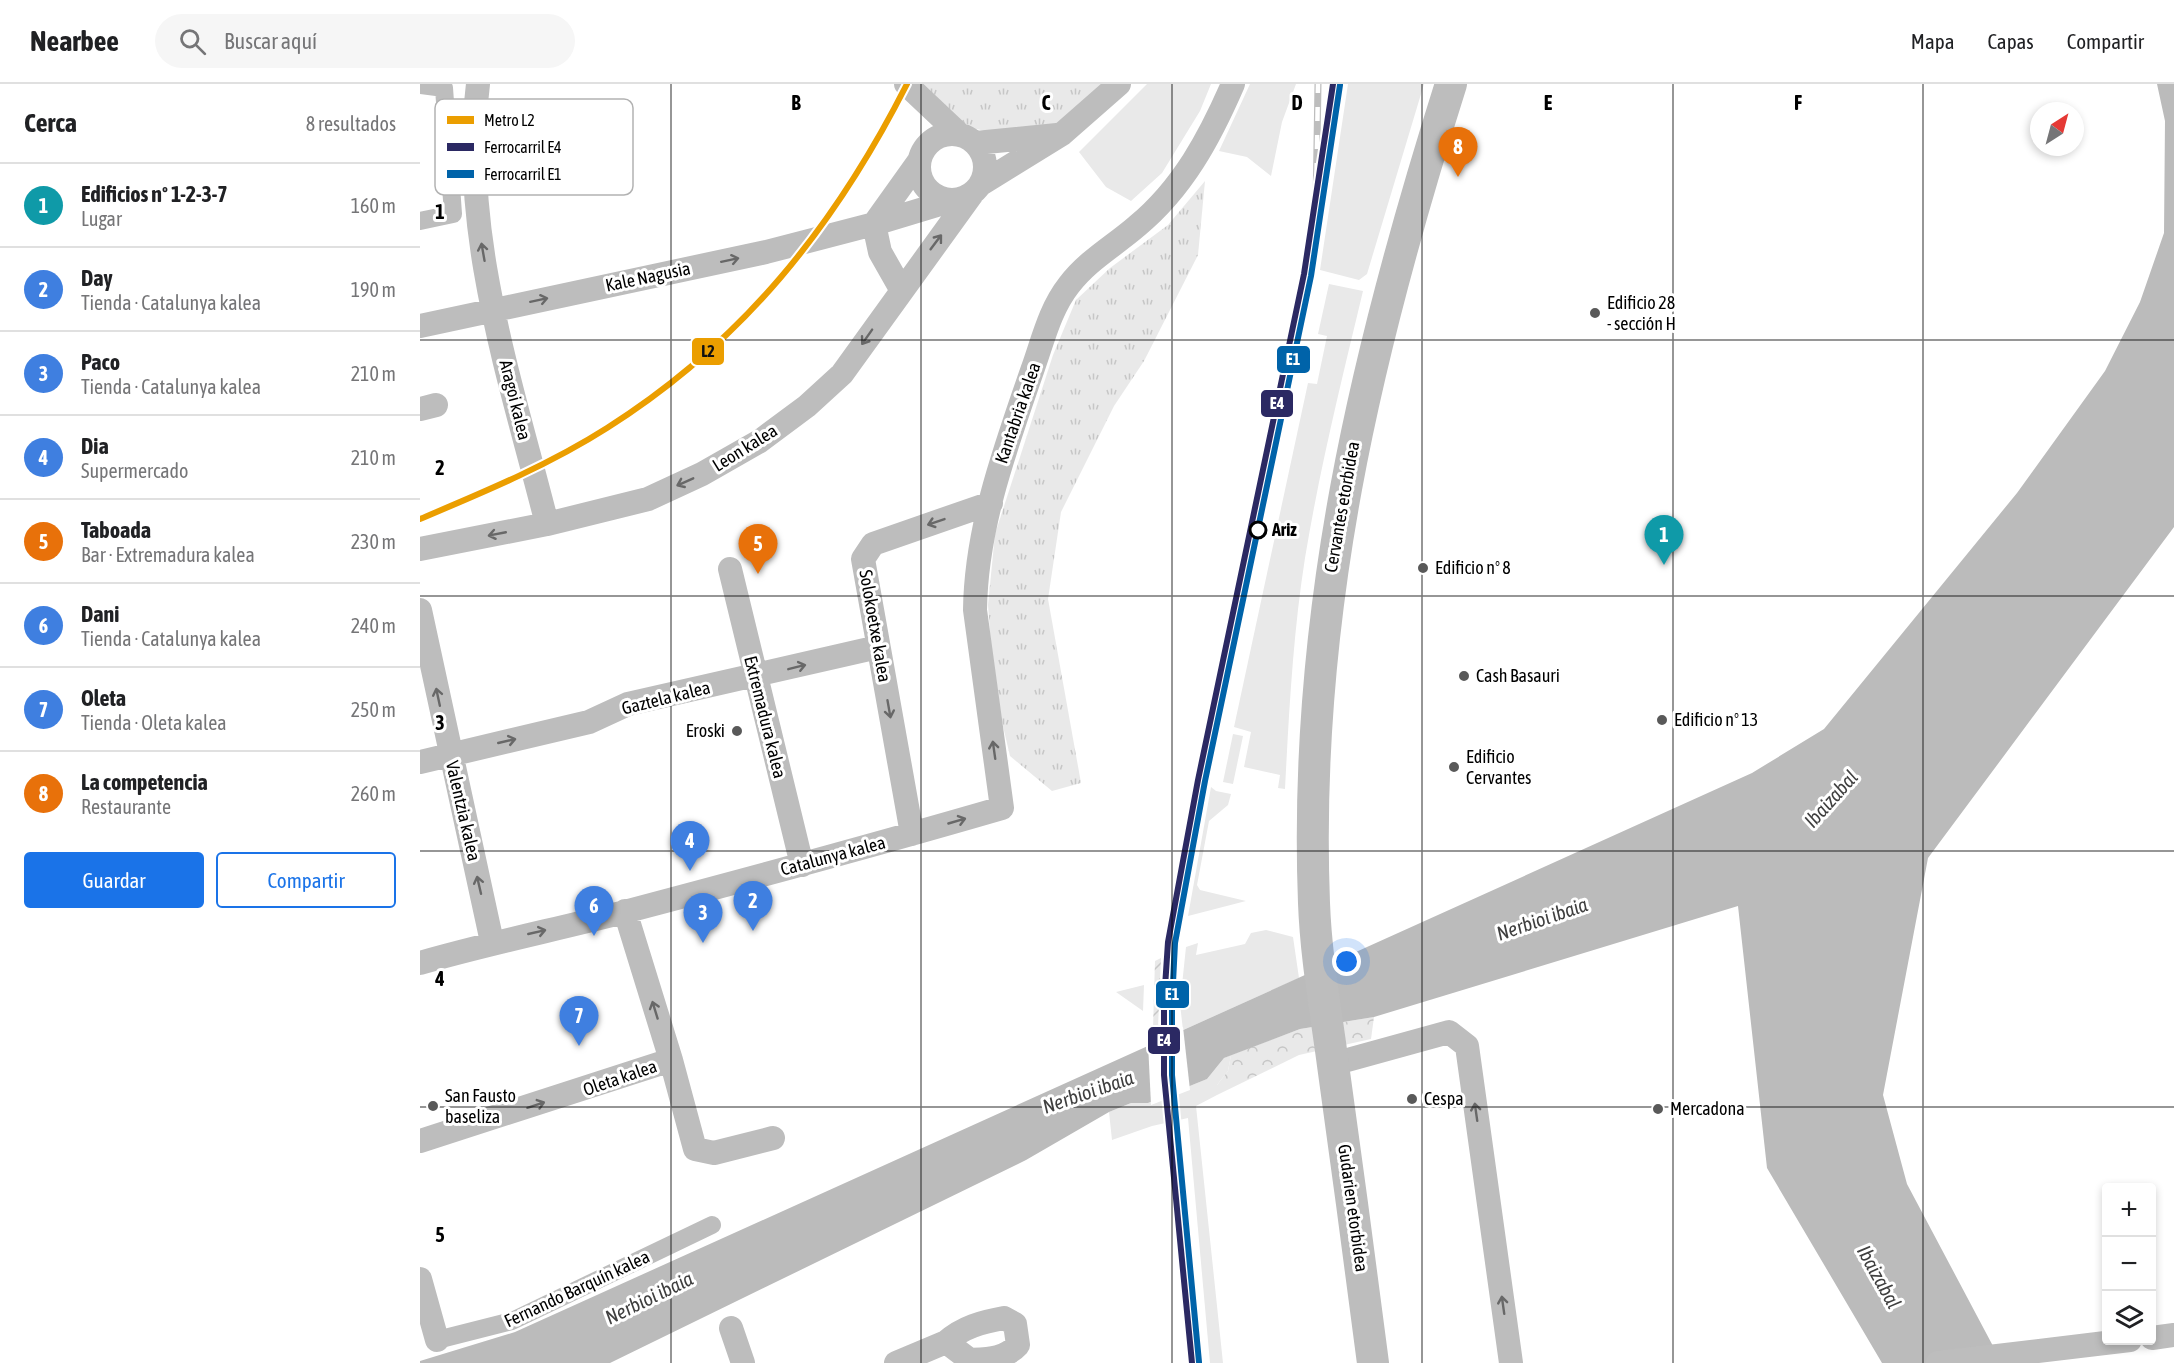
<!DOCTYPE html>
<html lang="es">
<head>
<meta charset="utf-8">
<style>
	:root { --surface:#fff; --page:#f6f6f6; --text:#202124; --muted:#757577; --line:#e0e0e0; --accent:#1a73e8 }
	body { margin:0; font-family:"Asap Condensed",sans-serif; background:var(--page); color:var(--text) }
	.controls { position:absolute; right:18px; bottom:18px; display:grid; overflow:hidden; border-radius:6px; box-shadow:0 3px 9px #0003 }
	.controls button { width:54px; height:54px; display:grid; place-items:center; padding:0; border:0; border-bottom:2px solid var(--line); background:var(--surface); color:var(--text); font:30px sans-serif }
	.compass { position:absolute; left:1610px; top:18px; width:54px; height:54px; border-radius:50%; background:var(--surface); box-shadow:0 3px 9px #0003; rotate:36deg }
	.you { position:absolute; left:927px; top:878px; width:21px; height:21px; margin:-15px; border:4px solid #fff; border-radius:50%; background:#1a73e8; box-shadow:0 0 0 9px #1a73e833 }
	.badge { display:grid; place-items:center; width:39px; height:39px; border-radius:50%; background:var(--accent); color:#fff; font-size:20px; font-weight:700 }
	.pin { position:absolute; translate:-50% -50px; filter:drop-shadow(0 2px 3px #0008) }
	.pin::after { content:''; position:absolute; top:32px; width:21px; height:18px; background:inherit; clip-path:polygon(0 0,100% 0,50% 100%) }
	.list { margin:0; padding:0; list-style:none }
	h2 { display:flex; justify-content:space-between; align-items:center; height:78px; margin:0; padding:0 24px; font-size:26px }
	h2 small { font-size:20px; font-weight:400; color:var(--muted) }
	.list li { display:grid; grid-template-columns:39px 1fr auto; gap:18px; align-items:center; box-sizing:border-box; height:84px; padding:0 24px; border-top:2px solid var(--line) }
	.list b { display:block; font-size:22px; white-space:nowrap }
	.list p { margin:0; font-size:20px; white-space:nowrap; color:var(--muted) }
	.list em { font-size:20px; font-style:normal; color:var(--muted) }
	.actions { display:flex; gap:12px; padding:18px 24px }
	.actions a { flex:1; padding:14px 0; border:2px solid var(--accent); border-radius:6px; text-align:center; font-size:21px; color:var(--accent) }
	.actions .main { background:var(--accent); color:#fff }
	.icon { flex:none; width:33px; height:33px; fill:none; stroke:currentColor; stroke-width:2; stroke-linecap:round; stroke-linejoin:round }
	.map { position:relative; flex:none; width:1754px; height:1279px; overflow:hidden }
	header { display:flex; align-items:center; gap:36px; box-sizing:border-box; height:84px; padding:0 30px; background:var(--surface); border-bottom:2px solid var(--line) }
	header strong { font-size:28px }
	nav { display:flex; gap:33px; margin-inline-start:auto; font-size:21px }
	.search { width:420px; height:54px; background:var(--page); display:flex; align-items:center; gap:15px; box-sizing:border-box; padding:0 21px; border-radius:33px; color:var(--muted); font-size:22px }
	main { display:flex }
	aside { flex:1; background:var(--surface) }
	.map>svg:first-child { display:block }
	.grass { fill:#e9e9e9 }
	.forest { fill:url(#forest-crowns) }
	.park { fill:url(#park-tufts) }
	.garden { fill:url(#garden-furrows) }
	.water { fill:#bbb }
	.pier { fill:#fff }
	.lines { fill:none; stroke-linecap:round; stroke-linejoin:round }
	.pedestrian { stroke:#bdbdbd; stroke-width:18 }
	.minor { stroke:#bdbdbd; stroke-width:24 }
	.tertiary { stroke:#bdbdbd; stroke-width:32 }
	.rail-casing { stroke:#bdbdbd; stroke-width:7 }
	.rail { stroke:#fff; stroke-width:4.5; stroke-dasharray:14; stroke-linecap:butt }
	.rail-1-casing { stroke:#fff; stroke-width:10 }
	.rail-2-casing { stroke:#fff; stroke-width:10 }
	.rail-1 { stroke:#2b2963; stroke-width:6 }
	.rail-2 { stroke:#0063a9; stroke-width:6 }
	.metro-1-casing { stroke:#fff; stroke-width:10 }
	.metro-1 { stroke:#eb9e00; stroke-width:6 }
	.oneway { stroke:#686868 }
	.grid { fill:none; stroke:#000; stroke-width:1.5; stroke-opacity:0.55 }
	.poi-dot { fill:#595959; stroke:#fff; stroke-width:2 }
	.stop-dot { fill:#fff; stroke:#000; stroke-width:3 }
	.labels { text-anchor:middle; stroke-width:6; stroke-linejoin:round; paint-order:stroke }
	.street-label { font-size:18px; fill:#000; stroke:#fff }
	.poi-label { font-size:18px; fill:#000; stroke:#fff; text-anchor:start }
	.stop-label { font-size:18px; font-weight:bold; fill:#000; stroke:#fff; text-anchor:start }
	.water-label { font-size:20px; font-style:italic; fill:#3f3f3f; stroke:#fff }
	.key { fill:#fff; stroke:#b2b2b2; stroke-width:1.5 }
	.key-label { font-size:16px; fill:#000 }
	.grid-label { font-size:20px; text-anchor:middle; font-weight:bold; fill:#000; stroke:#fff; stroke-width:6; stroke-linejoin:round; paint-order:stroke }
	.line-badge { stroke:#fff; stroke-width:2 }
	.badge-label { font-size:16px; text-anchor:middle; font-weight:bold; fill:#fff }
	.pale-badge-label { font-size:16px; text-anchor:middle; font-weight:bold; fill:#111 }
</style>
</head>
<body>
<header>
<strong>Nearbee</strong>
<div class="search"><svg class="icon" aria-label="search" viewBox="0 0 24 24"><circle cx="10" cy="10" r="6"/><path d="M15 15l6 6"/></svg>Buscar aquí</div>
<nav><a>Mapa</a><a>Capas</a><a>Compartir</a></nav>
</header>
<main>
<aside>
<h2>Cerca<small>8 resultados</small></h2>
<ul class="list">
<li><span class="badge" style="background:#0f9aa8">1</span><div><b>Edificios nº 1-2-3-7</b><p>Lugar</p></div><em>160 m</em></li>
<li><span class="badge" style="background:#3f7fe0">2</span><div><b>Day</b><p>Tienda · Catalunya kalea</p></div><em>190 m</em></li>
<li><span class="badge" style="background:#3f7fe0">3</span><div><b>Paco</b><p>Tienda · Catalunya kalea</p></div><em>210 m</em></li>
<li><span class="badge" style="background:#3f7fe0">4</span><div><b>Dia</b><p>Supermercado</p></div><em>210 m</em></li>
<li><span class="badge" style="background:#e8710a">5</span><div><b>Taboada</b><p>Bar · Extremadura kalea</p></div><em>230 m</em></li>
<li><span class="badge" style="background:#3f7fe0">6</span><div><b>Dani</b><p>Tienda · Catalunya kalea</p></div><em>240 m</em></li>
<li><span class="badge" style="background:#3f7fe0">7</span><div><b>Oleta</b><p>Tienda · Oleta kalea</p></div><em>250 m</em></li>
<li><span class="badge" style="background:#e8710a">8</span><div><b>La competencia</b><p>Restaurante</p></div><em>260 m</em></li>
</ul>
<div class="actions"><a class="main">Guardar</a><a>Compartir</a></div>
</aside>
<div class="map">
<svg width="1754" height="1279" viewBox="0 0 1754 1279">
	<defs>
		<pattern id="forest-crowns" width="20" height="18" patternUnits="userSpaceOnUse" patternTransform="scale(1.5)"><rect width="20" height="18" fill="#e9e9e9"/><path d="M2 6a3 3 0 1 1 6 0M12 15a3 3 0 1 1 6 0" fill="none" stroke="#c6c6c6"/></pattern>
		<pattern id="park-tufts" width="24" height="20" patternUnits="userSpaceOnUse" patternTransform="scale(1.5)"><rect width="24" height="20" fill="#e9e9e9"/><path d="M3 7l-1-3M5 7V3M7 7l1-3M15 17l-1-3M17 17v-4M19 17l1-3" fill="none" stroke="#c6c6c6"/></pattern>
		<pattern id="garden-furrows" width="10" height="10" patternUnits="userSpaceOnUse" patternTransform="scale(1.5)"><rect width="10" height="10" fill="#e9e9e9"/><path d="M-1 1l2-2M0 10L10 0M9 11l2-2" fill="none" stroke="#c6c6c6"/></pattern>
	</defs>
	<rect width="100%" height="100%" fill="#fff"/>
	<path class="grass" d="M727 0H791L780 27 742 89 711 117 686 103 659 68Z
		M830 0H876L862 38 851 92 827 73 799 67Z
		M928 0H1004L947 190 939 196 900 186Z
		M909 200 943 207C922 295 900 383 885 474 873 550 869 628 865 705L858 704 860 691 824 683 831 648 814 643 888 299 897 300 907 252 898 250Z
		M813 650 823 652 813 700 803 698Z
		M791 703 796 707 811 710 808 721 789 737 777 801 780 806 826 817 768 832Z
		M846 846 873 853 879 894 763 946 760 920 766 863 778 859 776 871 825 860 831 849Z
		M724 901 723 927 696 908Z
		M811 971 808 987 797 1001V1011L776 1022 803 1279H790L768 1034 732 1042 692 1056 689 1028 711 1019H728L787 995 804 974Z"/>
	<path class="forest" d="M954 933 951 955 879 971 797 1011V1001L808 987 811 971 880 945Z"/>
	<path class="park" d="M500 0H687L648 37 593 53 547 43Z
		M785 97 778 171 724 277 694 322 641 428 628 515 661 699 632 707 590 672 574 604 568 521 575 450 633 271 656 216 690 184 748 141Z"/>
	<path class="garden" d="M741 874 738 944 733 945 735 877Z"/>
	<path class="water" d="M1737 0H1754V443L1508 774 1463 1011 1487 1100 1582 1279H1462L1347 1084 1318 822 954 933 880 945 804 974 787 995 728 1019H711L689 1028 606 1076 190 1279H0V1277L95 1248 1332 689 1404 645 1597 409 1685 287 1720 218 1744 149 1745 37Z"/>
	<path class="pier" d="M763 943 770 1006 731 1021 728 959Z"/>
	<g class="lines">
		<path class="pedestrian" d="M0 1 24 4 33 130 0 137
			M17 1256 92 1237 292 1141"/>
		<path class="minor" d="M58 0C40 149 91 297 127 440
			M486 0 539 50
			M499 83a33 33 0 1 1 66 0a33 33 0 1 1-66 0Z
			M556 59 637 51
			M499 77 454 140 530 117
			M561 100 642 50 699 0
			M0 242 346 168 454 140 460 168 481 205
			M0 325 16 321
			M0 465 127 440 228 415 282 390 340 357 387 322 422 290 552 110
			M310 485 382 781
			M0 526 72 858
			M0 678 169 638 208 620 458 563
			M492 750 443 475 453 460 571 419
			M0 879C69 859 139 845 208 827 333 794 458 760 582 724L555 526C556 443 586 362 613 284 623 256 630 225 649 201 668 176 694 162 717 142 763 104 790 53 813 0
			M251 976 275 1065 294 1069 353 1054
			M913 980 1029 948 1047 962 1091 1279
			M0 1057 251 976 205 827
			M0 1195 17 1256
			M584 1234 595 1240 598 1261C585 1275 568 1275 550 1276L526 1258C543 1243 562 1238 584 1234Z
			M311 1244 323 1279
			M1732 1254 1754 1251
			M476 1279 526 1258
			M1518 1279 1710 1256"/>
		<path class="tertiary" d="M953 1279C940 1180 927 1080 913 981 906 927 896 874 894 819 883 533 945 271 1031 0"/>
		<defs>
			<path id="rail" d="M896 121 898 0"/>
		</defs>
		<use href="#rail" class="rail-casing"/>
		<use href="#rail" class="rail"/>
		<defs>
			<path id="rail-1" d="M772 1279 744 991V918L748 858 778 696 884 190 913 0"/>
			<path id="rail-2" d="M779 1278 752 991V918L755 859 785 697 891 192 920 1"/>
		</defs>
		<use href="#rail-1" class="rail-1-casing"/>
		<use href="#rail-2" class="rail-2-casing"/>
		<use href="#rail-1" class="rail-1"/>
		<use href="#rail-2" class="rail-2"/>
		<defs>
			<path id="metro-1" d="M0 435C64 408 129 381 187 344 323 258 415 142 487 0"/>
		</defs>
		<use href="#metro-1" class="metro-1-casing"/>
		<use href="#metro-1" class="metro-1"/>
	</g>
	<defs><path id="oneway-shaft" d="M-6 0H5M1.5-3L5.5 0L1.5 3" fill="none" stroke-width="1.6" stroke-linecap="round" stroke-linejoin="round" transform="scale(1.5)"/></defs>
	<g class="oneway">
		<use href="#oneway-shaft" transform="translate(516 158) rotate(-53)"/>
		<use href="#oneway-shaft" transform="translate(63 168) rotate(-100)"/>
		<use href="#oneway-shaft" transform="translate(310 176) rotate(-12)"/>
		<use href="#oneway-shaft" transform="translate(119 216) rotate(-12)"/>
		<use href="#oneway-shaft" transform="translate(447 253) rotate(125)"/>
		<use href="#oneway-shaft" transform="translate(265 398) rotate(156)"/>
		<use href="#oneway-shaft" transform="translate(516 438) rotate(161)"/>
		<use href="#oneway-shaft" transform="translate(77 450) rotate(169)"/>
		<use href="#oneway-shaft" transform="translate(377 583) rotate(-14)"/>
		<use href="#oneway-shaft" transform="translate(18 613) rotate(-102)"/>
		<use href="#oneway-shaft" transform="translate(469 625) rotate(80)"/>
		<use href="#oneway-shaft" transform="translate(87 657) rotate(-13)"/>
		<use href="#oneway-shaft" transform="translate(574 666) rotate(-98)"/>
		<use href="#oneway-shaft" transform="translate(537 737) rotate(-16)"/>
		<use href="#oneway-shaft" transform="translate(59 801) rotate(-103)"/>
		<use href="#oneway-shaft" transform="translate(117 848) rotate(-13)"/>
		<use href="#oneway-shaft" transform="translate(235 926) rotate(-107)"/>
		<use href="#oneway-shaft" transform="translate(116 1021) rotate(-18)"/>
		<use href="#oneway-shaft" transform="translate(1056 1028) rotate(-98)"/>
		<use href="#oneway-shaft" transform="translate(1083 1221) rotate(-98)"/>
	</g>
	<path class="grid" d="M251 0V1279M501 0V1279M752 0V1279M1002 0V1279M1253 0V1279M1503 0V1279M0 256H1754M0 512H1754M0 767H1754M0 1023H1754"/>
	<g class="poi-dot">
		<circle cx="1175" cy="229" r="6"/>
		<circle cx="1003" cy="484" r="6"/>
		<circle cx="1044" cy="592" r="6"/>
		<circle cx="1242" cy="636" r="6"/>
		<circle cx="317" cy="647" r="6"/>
		<circle cx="1034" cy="683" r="6"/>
		<circle cx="992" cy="1015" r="6"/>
		<circle cx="13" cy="1022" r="6"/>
		<circle cx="1238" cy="1025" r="6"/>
	</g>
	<circle class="stop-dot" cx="838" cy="446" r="8"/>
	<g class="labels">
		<g class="street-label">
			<text transform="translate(228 193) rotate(-12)" y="6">Kale Nagusia</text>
			<text transform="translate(95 316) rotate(76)" y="6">Aragoi kalea</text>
			<text transform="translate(598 329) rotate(-71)" y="6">Kantabria kalea</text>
			<text transform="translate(325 364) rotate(-32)" y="6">Leon kalea</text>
			<text transform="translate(922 423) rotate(-80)" y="6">Cervantes etorbidea</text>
			<text transform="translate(455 542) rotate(80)" y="6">Solokoetxe kalea</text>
			<text transform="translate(246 614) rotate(-14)" y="6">Gaztela kalea</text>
			<text transform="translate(345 633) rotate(76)" y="6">Extremadura kalea</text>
			<text transform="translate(43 727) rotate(77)" y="6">Valentzia kalea</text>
			<text transform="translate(413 772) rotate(-15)" y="6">Catalunya kalea</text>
			<text transform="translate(200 994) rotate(-19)" y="6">Oleta kalea</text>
			<text transform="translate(933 1124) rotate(82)" y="6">Gudarien etorbidea</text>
			<text transform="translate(157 1205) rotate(-25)" y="6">Fernando Barquín kalea</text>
		</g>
		<g class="poi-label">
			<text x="1187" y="225">Edificio 28<tspan x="1187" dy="21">- sección H</tspan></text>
			<text x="1015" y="490">Edificio nº 8</text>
			<text x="1056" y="598">Cash Basauri</text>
			<text x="1254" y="642">Edificio nº 13</text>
			<text x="305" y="653" text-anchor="end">Eroski</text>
			<text x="1046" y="679">Edificio<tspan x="1046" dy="21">Cervantes</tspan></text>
			<text x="25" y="1018">San Fausto<tspan x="25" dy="21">baseliza</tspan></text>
			<text x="1004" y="1021">Cespa</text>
			<text x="1250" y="1031">Mercadona</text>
		</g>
		<g class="stop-label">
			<text x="852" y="452">Ariz</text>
		</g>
		<g class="water-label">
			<text transform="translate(1411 715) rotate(-48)" y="7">Ibaizabal</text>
			<text transform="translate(1122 835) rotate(-19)" y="7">Nerbioi ibaia</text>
			<text transform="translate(668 1008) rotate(-19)" y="7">Nerbioi ibaia</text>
			<text transform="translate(1459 1193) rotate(61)" y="7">Ibaizabal</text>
			<text transform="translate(229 1214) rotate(-26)" y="7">Nerbioi ibaia</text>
		</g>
	</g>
	<rect x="15" y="15" width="198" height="96" rx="9" class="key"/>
	<rect x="27" y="32" width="27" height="8" fill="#eb9e00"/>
	<rect x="27" y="59" width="27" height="8" fill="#2b2963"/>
	<rect x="27" y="86" width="27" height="8" fill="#0063a9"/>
	<g class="key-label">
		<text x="64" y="42">Metro L2</text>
		<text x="64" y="69">Ferrocarril E4</text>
		<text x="64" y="96">Ferrocarril E1</text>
	</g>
	<g class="grid-label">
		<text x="376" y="26">B</text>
		<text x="626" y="26">C</text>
		<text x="877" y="26">D</text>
		<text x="1128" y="26">E</text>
		<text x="1378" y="26">F</text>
		<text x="20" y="135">1</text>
		<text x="20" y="391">2</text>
		<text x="20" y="646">3</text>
		<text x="20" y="902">4</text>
		<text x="20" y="1158">5</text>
	</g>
	<g class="line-badge">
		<rect x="271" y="253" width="34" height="29" rx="6" fill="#eb9e00"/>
		<rect x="856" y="261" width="35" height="29" rx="6" fill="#0063a9"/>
		<rect x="840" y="305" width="34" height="29" rx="6" fill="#2b2963"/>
		<rect x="735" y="896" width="35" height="29" rx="6" fill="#0063a9"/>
		<rect x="727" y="942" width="34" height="29" rx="6" fill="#2b2963"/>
	</g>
	<g class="badge-label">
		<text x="873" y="281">E1</text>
		<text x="857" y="325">E4</text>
		<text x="752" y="916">E1</text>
		<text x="744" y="962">E4</text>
	</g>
	<g class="pale-badge-label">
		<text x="288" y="273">L2</text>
	</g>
</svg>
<div class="controls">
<button>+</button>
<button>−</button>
<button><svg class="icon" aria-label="layers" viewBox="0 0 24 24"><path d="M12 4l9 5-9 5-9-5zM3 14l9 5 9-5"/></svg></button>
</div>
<svg class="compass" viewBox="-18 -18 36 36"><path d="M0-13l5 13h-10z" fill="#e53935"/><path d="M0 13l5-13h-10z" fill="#757577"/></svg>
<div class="you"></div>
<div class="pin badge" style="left:1244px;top:481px;background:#0f9aa8">1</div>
<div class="pin badge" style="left:333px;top:847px;background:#3f7fe0">2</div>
<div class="pin badge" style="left:283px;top:859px;background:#3f7fe0">3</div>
<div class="pin badge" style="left:270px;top:787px;background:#3f7fe0">4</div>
<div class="pin badge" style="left:338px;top:490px;background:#e8710a">5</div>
<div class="pin badge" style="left:174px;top:852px;background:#3f7fe0">6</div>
<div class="pin badge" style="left:159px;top:962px;background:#3f7fe0">7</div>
<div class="pin badge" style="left:1038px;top:93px;background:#e8710a">8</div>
</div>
</main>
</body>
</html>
